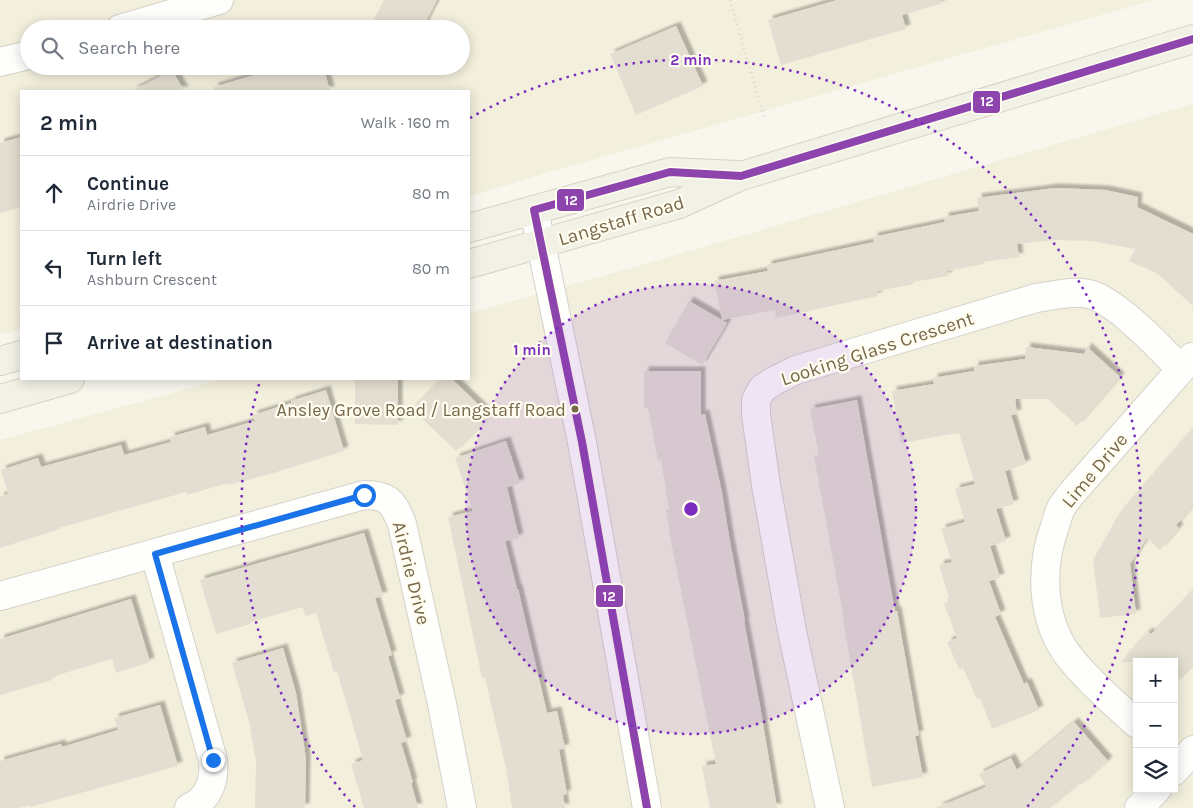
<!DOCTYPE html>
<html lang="en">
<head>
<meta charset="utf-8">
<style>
	:root { --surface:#fff; --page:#f2f2f3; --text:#1f2937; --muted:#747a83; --line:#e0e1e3 }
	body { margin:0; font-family:Karla,sans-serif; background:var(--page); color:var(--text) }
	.controls { position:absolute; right:15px; bottom:15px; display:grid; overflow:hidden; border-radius:0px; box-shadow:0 2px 12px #0003 }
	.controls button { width:45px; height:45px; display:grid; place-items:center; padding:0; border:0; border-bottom:1px solid var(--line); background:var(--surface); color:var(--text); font:25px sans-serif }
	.stop { position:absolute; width:15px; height:15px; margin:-11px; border:4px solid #1a73e8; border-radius:50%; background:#fff }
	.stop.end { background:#1a73e8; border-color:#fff; box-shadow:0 1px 5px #0008 }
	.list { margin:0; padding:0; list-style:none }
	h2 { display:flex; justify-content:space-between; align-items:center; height:65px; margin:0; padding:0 20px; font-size:21px }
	h2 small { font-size:16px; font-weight:400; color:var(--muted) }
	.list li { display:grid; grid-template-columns:32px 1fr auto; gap:15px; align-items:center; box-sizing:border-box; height:75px; padding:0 20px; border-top:1px solid var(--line) }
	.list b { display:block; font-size:19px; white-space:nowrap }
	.list p { margin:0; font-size:16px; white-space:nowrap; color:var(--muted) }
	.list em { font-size:16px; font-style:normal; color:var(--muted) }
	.icon { flex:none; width:28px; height:28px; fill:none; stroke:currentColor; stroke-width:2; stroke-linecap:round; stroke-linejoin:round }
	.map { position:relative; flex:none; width:1193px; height:808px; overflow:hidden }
	.search { position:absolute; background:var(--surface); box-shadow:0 2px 12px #0003; left:20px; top:20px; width:450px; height:55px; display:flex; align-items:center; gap:12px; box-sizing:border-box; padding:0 18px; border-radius:28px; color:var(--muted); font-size:19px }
	.panel { position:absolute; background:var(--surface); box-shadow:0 2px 12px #0003; left:20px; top:90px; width:450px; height:290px; border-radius:0px }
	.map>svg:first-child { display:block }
	.residential { fill:#f3efdd; fill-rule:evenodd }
	.building { fill:#e3ded1; filter:url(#shadow) }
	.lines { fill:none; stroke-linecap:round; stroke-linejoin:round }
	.minor-casing { stroke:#d5d2c8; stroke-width:30 }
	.major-casing { stroke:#d7d2c7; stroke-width:30 }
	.path { stroke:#dad6cf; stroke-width:3; stroke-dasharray:1 4; stroke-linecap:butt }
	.minor { stroke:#fefefc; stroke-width:28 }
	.major { stroke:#f2f1e6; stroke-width:28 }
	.bus-1-casing { stroke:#fffdef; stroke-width:11 }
	.bus-1 { stroke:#8e44ad; stroke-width:8 }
	.route { stroke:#1a73e8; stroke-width:6 }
	.ring { fill:none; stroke:#7b2cbf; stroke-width:2.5; stroke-dasharray:2.5 5 }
	.bus-dot { fill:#77674b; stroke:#fffdef; stroke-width:2 }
	.labels { text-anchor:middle; stroke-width:4.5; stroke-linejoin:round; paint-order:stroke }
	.bus-label { font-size:18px; fill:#77674b; stroke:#fffdef; text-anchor:end }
	.street-label { font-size:19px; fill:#77674b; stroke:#fffdef }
	.centre { fill:#7b2cbf; stroke:#fffdef; stroke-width:2.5 }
	.ring-label { font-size:15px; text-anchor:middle; font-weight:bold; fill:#7b2cbf; stroke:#fffdef; stroke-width:4.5; stroke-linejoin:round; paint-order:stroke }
	.line-badge { stroke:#fffdef; stroke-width:2 }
	.badge-label { font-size:14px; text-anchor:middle; font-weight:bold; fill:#fff }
</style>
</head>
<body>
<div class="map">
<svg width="1193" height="808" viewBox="0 0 1193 808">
	<defs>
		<filter id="shadow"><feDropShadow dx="4.5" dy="-4.5" stdDeviation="1" flood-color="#0004"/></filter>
	</defs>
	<rect width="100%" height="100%" fill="#f8f6ed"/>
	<path class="residential" d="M0 0H1154L539 175 469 197V91H21V329L0 335ZM29 29H461V66H29Z
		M1193 104V808H0V440L224 379H469V313L628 269ZM1137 662H1174V789H1137Z"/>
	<path class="building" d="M384 0H437L422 29H369Z
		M837 0H941V4L902 15 906 29 781 65 768 20Z
		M676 26 703 86 636 115 610 54Z
		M285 66H323L330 91H214V87Z
		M172 70 184 91H132Z
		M21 137V207L0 213V143Z
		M1055 188 1105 190 1138 197 1137 207 1193 234V306L1158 274 1129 261 1135 249 1092 241 1055 240 1017 244 1019 257 983 262 984 264 947 271 948 276 913 282 914 284 877 291 878 296 776 318 775 310 722 320 714 281 768 271 767 265 874 242 873 237 945 222 944 217 979 211 977 198Z
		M689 301 727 323 702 365 665 343Z
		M1026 347 1084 354 1087 347 1120 377 1077 426 1048 399H1015L1017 414 1011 415 1026 464 1005 471 1014 504 996 509 1006 541 990 546 1000 578 989 581 1001 614 995 617 1024 684 1027 682 1039 710 992 729 980 698 977 699 963 668 959 669 947 642 957 638 944 604 950 601 939 565 952 562 941 529 965 522 955 489 975 484 959 433 901 443 892 391 934 384 933 378 974 371V366L1025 359Z
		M644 371H701V415L705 414 722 493 730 542 745 621H744L760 706 777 808H710L702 766 716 764 672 546 666 509H669L661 460 658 461 648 408H644Z
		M355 379H398V425L355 424Z
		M441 379H452L490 416 456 451 412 409Z
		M326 390 344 451 270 474 228 485V483L187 495 186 492 59 528 60 529 0 548V497L8 494 1 470 38 458 41 467 121 445 124 455 171 442 170 437 205 427 207 435 255 421 253 415 291 403V401Z
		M857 400 888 574 895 611H897L919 735 915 736 923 777 872 787 843 620H844L814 456 819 455 810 409Z
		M1193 428V506L1176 525 1179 528 1160 550 1147 538 1130 564 1136 614 1100 618 1093 560 1119 514Z
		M506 441 520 483 507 487 519 538 505 541 517 589H518L547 713 557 711 565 748 559 750 567 794 563 795 565 808H512L506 768 485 678H482L448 517 473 511 455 458Z
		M364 533 383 596 375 598 392 655 388 656 400 698 395 700 407 741 401 743 413 783H411L418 808H364L351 764 363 760 337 671 334 672 316 613 305 616 303 607 250 622 251 624 216 634 200 580Z
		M1193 591V665L1174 684V662H1121L1148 632 1151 634Z
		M131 599 150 662 116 673 112 659 51 677 52 680 0 695V639Z
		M283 648 296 693 306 759 305 808H255L256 761 249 722 232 663Z
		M160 705 178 766 30 807V805L18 808H0V761L61 744 62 747 118 730 114 718Z
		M1074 722 1108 761 1081 785 1080 783 1050 808H936L986 787 979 774 1011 758 1017 770Z"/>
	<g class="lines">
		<defs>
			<path id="minor" d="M120 29 219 0
				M0 62 29 55
				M534 210 582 442 647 808
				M155 554 213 760C215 781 209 799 189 808
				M0 596 364 495C389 495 393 502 402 524L442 704 462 808
				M1137 724C1113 702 1087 680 1067 654 1041 617 1040 567 1055 526 1057 520 1058 514 1061 508 1064 503 1068 498 1072 493L1192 357
				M1174 771 1193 750
				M830 808 792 631 766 485 756 414V400L762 389 774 381 796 370 1036 298C1053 296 1073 290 1089 294 1115 300 1162 349 1180 369
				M1139 808 1157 789"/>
			<path id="major" d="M469 228 670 172 737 175
				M469 264 679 204 741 176 1193 39
				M0 361 21 355
				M0 399 70 379"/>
		</defs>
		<use href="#minor" class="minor-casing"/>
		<use href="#major" class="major-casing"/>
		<path class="path" d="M730 0 764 117"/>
		<use href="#minor" class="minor"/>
		<use href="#major" class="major"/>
		<defs>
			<path id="bus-1" d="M647 808 582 442 534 210 670 172 741 176 1193 39"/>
		</defs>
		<use href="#bus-1" class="bus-1-casing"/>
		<use href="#bus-1" class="bus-1"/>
	</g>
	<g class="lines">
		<path class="route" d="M213 760 155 554 364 495"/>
	</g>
	<circle cx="691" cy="509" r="225" fill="#7b2cbf" fill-opacity=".12"/>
	<g class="ring">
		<circle cx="691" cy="509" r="225"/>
		<path d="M355 807A449 449 0 0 1 260 381M470 118A449 449 0 0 1 1027 807"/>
	</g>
	<circle class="bus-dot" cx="575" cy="409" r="4.5"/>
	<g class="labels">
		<g class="bus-label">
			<text x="566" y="416">Ansley Grove Road / Langstaff Road</text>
		</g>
		<g class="street-label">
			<text transform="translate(621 220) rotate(-17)" y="7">Langstaff Road</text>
			<text transform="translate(877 348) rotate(-18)" y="7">Looking Glass Crescent</text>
			<text transform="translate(1094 470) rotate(-50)" y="7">Lime Drive</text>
			<text transform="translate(412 573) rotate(76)" y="7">Airdrie Drive</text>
		</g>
	</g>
	<circle cx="691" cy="509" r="8" class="centre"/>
	<g class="ring-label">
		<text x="691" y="65">2 min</text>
		<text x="532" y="355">1 min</text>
	</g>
	<g class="line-badge">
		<rect x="972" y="90" width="29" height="24" rx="5" fill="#8e44ad"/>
		<rect x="556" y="188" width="29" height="24" rx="5" fill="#8e44ad"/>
		<rect x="595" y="584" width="29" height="24" rx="5" fill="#8e44ad"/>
	</g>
	<g class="badge-label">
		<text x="987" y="106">12</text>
		<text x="571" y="205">12</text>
		<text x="609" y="601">12</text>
	</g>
</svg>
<div class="controls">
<button>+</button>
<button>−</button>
<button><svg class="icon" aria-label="layers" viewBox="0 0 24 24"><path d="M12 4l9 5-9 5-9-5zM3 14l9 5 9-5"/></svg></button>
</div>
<div class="stop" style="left:364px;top:495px"></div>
<div class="stop end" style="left:213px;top:760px"></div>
<div class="search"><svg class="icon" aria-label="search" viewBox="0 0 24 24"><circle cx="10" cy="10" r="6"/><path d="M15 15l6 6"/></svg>Search here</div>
<section class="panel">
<h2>2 min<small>Walk · 160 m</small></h2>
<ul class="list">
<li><svg class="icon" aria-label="ahead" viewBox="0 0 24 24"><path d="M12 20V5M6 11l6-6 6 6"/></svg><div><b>Continue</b><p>Airdrie Drive</p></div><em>80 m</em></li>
<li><svg class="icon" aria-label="left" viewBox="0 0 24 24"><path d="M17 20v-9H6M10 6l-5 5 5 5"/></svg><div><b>Turn left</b><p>Ashburn Crescent</p></div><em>80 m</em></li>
<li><svg class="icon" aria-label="arrive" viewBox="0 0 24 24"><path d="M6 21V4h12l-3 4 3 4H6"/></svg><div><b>Arrive at destination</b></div></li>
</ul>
</section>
</div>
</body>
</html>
